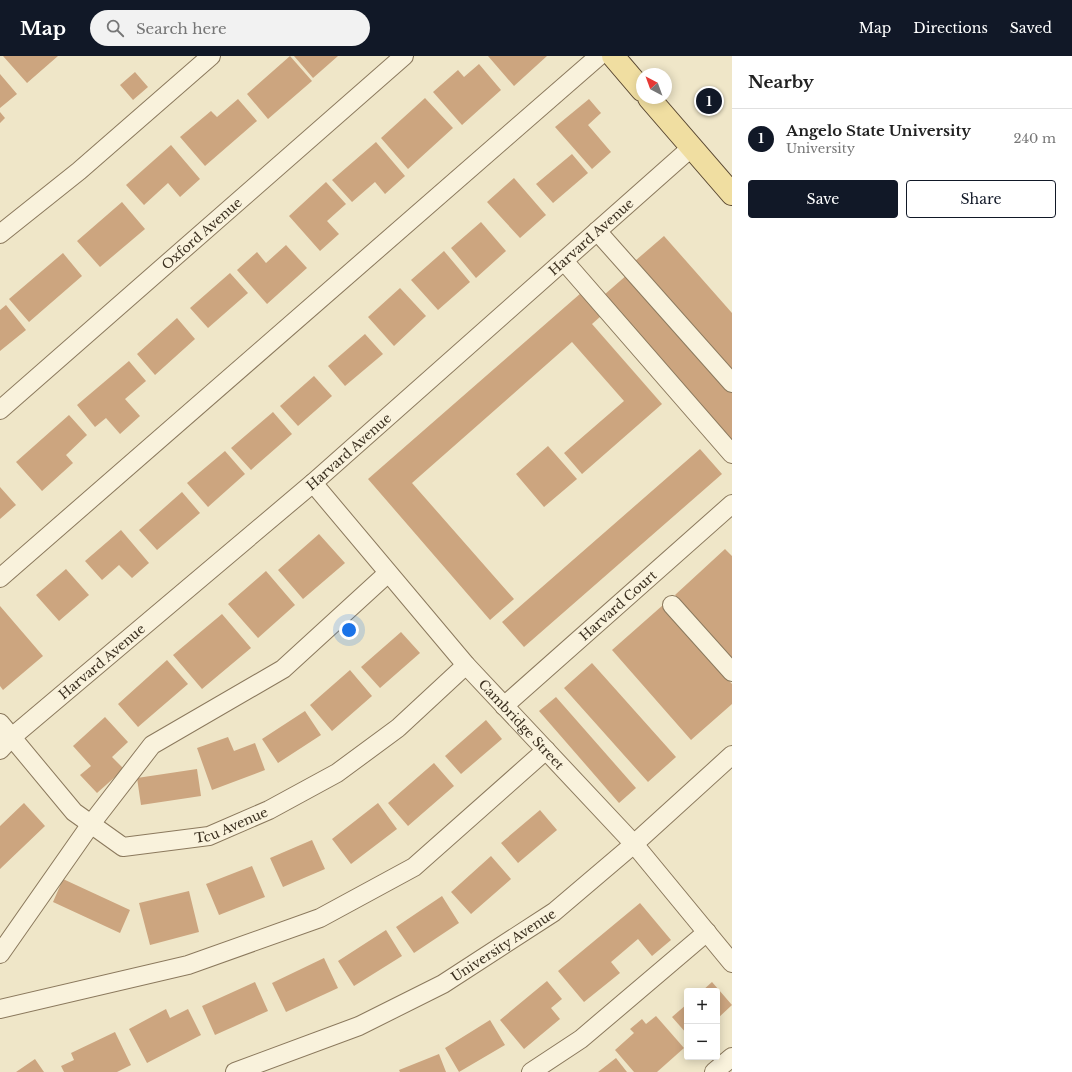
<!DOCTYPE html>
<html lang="en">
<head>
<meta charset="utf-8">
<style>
	:root { --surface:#fff; --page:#f2f2f2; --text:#222; --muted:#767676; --line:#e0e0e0; --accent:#111827 }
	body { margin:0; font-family:"Libre Baskerville",serif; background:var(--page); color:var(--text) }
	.controls { position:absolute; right:12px; bottom:12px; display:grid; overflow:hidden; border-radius:4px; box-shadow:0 2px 10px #0003 }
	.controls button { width:36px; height:36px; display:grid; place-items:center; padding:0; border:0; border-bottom:1px solid var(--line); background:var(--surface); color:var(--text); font:20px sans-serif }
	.compass { position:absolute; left:636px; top:12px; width:36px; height:36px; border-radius:50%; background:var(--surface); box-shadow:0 2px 10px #0003; rotate:319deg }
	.you { position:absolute; left:349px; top:574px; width:14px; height:14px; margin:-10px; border:3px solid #fff; border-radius:50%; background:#1a73e8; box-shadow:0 0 0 6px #1a73e833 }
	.badge { display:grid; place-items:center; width:26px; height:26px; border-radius:50%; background:var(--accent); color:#fff; font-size:13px; font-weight:700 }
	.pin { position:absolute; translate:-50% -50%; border:2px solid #fff; box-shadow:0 1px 4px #0006 }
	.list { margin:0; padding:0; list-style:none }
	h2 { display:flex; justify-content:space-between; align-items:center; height:52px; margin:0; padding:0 16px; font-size:17px }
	h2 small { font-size:13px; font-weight:400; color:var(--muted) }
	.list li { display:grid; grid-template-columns:26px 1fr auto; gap:12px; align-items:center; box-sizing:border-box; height:60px; padding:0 16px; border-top:1px solid var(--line) }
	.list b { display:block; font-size:15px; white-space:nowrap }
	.list p { margin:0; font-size:13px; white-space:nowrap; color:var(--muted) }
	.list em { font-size:13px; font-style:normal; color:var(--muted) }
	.actions { display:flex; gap:8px; padding:12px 16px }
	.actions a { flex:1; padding:9px 0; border:1px solid var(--accent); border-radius:4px; text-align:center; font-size:14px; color:var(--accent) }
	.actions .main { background:var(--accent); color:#fff }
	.icon { flex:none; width:22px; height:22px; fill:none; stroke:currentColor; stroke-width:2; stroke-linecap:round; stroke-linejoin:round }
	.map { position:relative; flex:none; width:732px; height:1016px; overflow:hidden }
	header { display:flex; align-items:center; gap:24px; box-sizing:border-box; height:56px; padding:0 20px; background:var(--accent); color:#fff }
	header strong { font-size:19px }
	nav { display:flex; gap:22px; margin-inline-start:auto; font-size:14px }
	.search { width:280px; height:36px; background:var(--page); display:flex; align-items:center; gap:10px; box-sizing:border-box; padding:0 14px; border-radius:22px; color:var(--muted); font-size:15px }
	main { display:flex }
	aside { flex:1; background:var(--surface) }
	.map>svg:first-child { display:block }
	.building { fill:#cca57f }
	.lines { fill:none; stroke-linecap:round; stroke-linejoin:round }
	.minor-casing { stroke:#8b795d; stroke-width:20 }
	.major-casing { stroke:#594731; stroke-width:24 }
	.minor { stroke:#f9f2dc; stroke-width:18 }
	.major { stroke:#f0dea1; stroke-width:22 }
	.labels { text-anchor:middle; stroke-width:4; stroke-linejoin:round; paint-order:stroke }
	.street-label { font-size:13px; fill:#3b3020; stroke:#f6efd8 }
</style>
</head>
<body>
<header>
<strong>Map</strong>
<div class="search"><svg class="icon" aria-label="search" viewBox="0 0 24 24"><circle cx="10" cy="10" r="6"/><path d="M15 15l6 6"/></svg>Search here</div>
<nav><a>Map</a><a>Directions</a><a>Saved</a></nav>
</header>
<main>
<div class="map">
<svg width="732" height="1016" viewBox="0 0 732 1016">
	<rect width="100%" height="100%" fill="#efe6c8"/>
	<path class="building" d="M3 0H58L27 27Z
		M290 0 312 25 268 63 247 38Z
		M294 0H338L313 22Z
		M488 0H547L514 30Z
		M479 8 501 34 462 69 433 36 458 14 464 21Z
		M135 16 148 31 133 44 120 29Z
		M0 18 17 38 0 52Z
		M425 42 453 72 408 113 381 82Z
		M238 43 257 65 205 110 180 81 211 55 217 61Z
		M589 43 601 57 588 69 611 96 592 113 555 71Z
		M0 56 5 62 0 67Z
		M376 86 405 120 385 138 375 126 352 146 332 124Z
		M171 89 200 123 180 141 168 127 144 149 126 129Z
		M572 98 588 117 553 147 536 128Z
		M514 122 546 159 520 182 487 146Z
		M326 126 346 148 327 165 339 178 320 195 289 160Z
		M122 146 145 173 100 211 77 185Z
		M481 166 506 195 476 222 451 192Z
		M664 180 732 257V316L635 205Z
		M286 189 307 212 267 248 237 214 257 196 266 207Z
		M444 195 470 226 438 254 411 224Z
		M63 197 82 220 29 266 9 243Z
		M230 217 248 237 208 272 190 252Z
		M628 218 732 337V385L604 239Z
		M400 232 426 260 394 290 368 261Z
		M581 237 601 260 592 268 662 348 582 418 564 397 624 345 572 286 412 427 514 543 490 564 368 423Z
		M6 249 26 274 0 295V254Z
		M177 262 195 283 155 319 137 298Z
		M365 278 383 298 345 330 328 310Z
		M129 305 146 325 125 343 140 360 120 378 106 362 95 371 77 349Z
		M314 320 332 340 298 370 280 350Z
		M273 356 292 378 251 414 231 392Z
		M69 359 87 379 66 399 73 407 42 435 16 406Z
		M548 390 577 423 544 451 516 418Z
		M700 393 722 418 524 591 502 566Z
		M225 395 245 418 208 451 187 427Z
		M0 431 16 449 0 463Z
		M182 436 200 457 157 494 139 474Z
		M121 474 149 507 132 522 119 509 102 524 85 505Z
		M319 478 345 507 303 543 278 514Z
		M725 493 732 500V602L675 539Z
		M66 513 89 539 59 565 36 539Z
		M266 515 295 549 258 582 228 548Z
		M663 549 732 628V648L691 684 612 594Z
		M0 550 43 600 3 634 0 630Z
		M222 558 251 592 202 633 173 599Z
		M401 576 420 597 380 632 361 611Z
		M167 604 188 628 138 671 118 648Z
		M592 607 676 701 648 726 564 632Z
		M350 614 372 640 332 675 310 649Z
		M556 641 636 732 619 747 539 655Z
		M305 655 321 679 278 707 262 683Z
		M105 661 128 686 112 701 124 713 97 737 80 719 91 710 73 690Z
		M486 664 502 683 461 718 445 700Z
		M228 681 234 695 255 687 265 714 212 734 197 692Z
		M434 707 454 730 408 770 388 747Z
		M197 713 201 740 141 749 137 722Z
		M24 747 45 770 0 813V770Z
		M378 747 397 773 351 808 332 783Z
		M540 754 557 774 518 807 501 787Z
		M312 784 325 813 283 831 270 802Z
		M491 800 511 823 471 858 451 836Z
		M252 810 265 841 219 859 206 828Z
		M63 823 130 854 120 877 53 846Z
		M189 835 199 876 150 889 139 847Z
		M442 840 459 867 414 897 396 871Z
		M640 847 671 884 652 900 638 883 611 906 620 917 584 946 558 915Z
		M386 874 402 900 354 930 338 905Z
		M324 902 338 932 286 956 272 927Z
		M547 925 562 943 551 952 560 963 524 993 500 964Z
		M255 926 268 955 215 979 202 950Z
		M712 926 732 949 717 963V935H702Z
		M687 948V978L672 961Z
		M166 953 170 962 188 953 201 979 147 1007 129 973Z
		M656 960 684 992 657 1016H634L615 994 634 977 630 973 642 963 646 968Z
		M490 964 505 989 459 1016 445 992Z
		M115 976 131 1009 117 1016H64L61 1010 74 1004 71 997Z
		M439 998 446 1016H400L399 1014Z
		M616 1002 627 1016H598Z
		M35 1003 44 1016H16Z"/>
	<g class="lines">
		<defs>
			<g id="minor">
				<path d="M597 175 732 327"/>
				<path d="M0 178 79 115 211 0"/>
				<path d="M564 205 732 398"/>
				<path id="s1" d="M0 354 404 0"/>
				<path id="s2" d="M313 427 466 609 634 788 732 907"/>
				<path d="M0 522 599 0"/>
				<path d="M672 549 732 616"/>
				<path id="s3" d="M504 650 732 448"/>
				<path id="s4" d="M0 667 74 756 123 791 209 780 269 754 337 717 398 672 466 609"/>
				<path id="s5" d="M0 694 12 681 313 427 692 91"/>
				<path d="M0 898 91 768 152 689 283 613 388 517"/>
				<path d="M0 953 188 909 320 862 414 811 546 694"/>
				<path id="s6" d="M235 1016 359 970 443 928 554 856 634 788 732 699"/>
				<path d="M531 1016 581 983 707 876"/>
				<path d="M714 1016 732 1001"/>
			</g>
			<path id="major" d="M613 0 642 34
				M649 42 732 138"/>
		</defs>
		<use href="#minor" class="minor-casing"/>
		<use href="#major" class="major-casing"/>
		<use href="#minor" class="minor"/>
		<use href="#major" class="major"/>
	</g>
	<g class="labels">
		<g class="street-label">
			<text dy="5" stroke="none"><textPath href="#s1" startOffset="268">Oxford Avenue</textPath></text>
			<text dy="5" stroke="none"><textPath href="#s5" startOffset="783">Harvard Avenue</textPath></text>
			<text dy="5" stroke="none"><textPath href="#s5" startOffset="459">Harvard Avenue</textPath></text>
			<text dy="5" stroke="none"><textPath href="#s3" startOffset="152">Harvard Court</textPath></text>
			<text dy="5" stroke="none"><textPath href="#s5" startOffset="135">Harvard Avenue</textPath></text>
			<text dy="5" stroke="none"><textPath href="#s2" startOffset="319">Cambridge Street</textPath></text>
			<text dy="5" stroke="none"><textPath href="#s4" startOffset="287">Tcu Avenue</textPath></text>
			<text dy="5" stroke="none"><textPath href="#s6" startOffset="298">University Avenue</textPath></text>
		</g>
	</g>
</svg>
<div class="controls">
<button>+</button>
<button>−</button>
</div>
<svg class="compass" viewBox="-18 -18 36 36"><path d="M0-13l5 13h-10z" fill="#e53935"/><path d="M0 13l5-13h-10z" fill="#767676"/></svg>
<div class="you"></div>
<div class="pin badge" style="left:709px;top:45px">1</div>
</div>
<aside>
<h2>Nearby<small></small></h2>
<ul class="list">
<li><span class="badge">1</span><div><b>Angelo State University</b><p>University</p></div><em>240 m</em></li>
</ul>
<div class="actions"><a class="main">Save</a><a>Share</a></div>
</aside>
</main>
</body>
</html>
